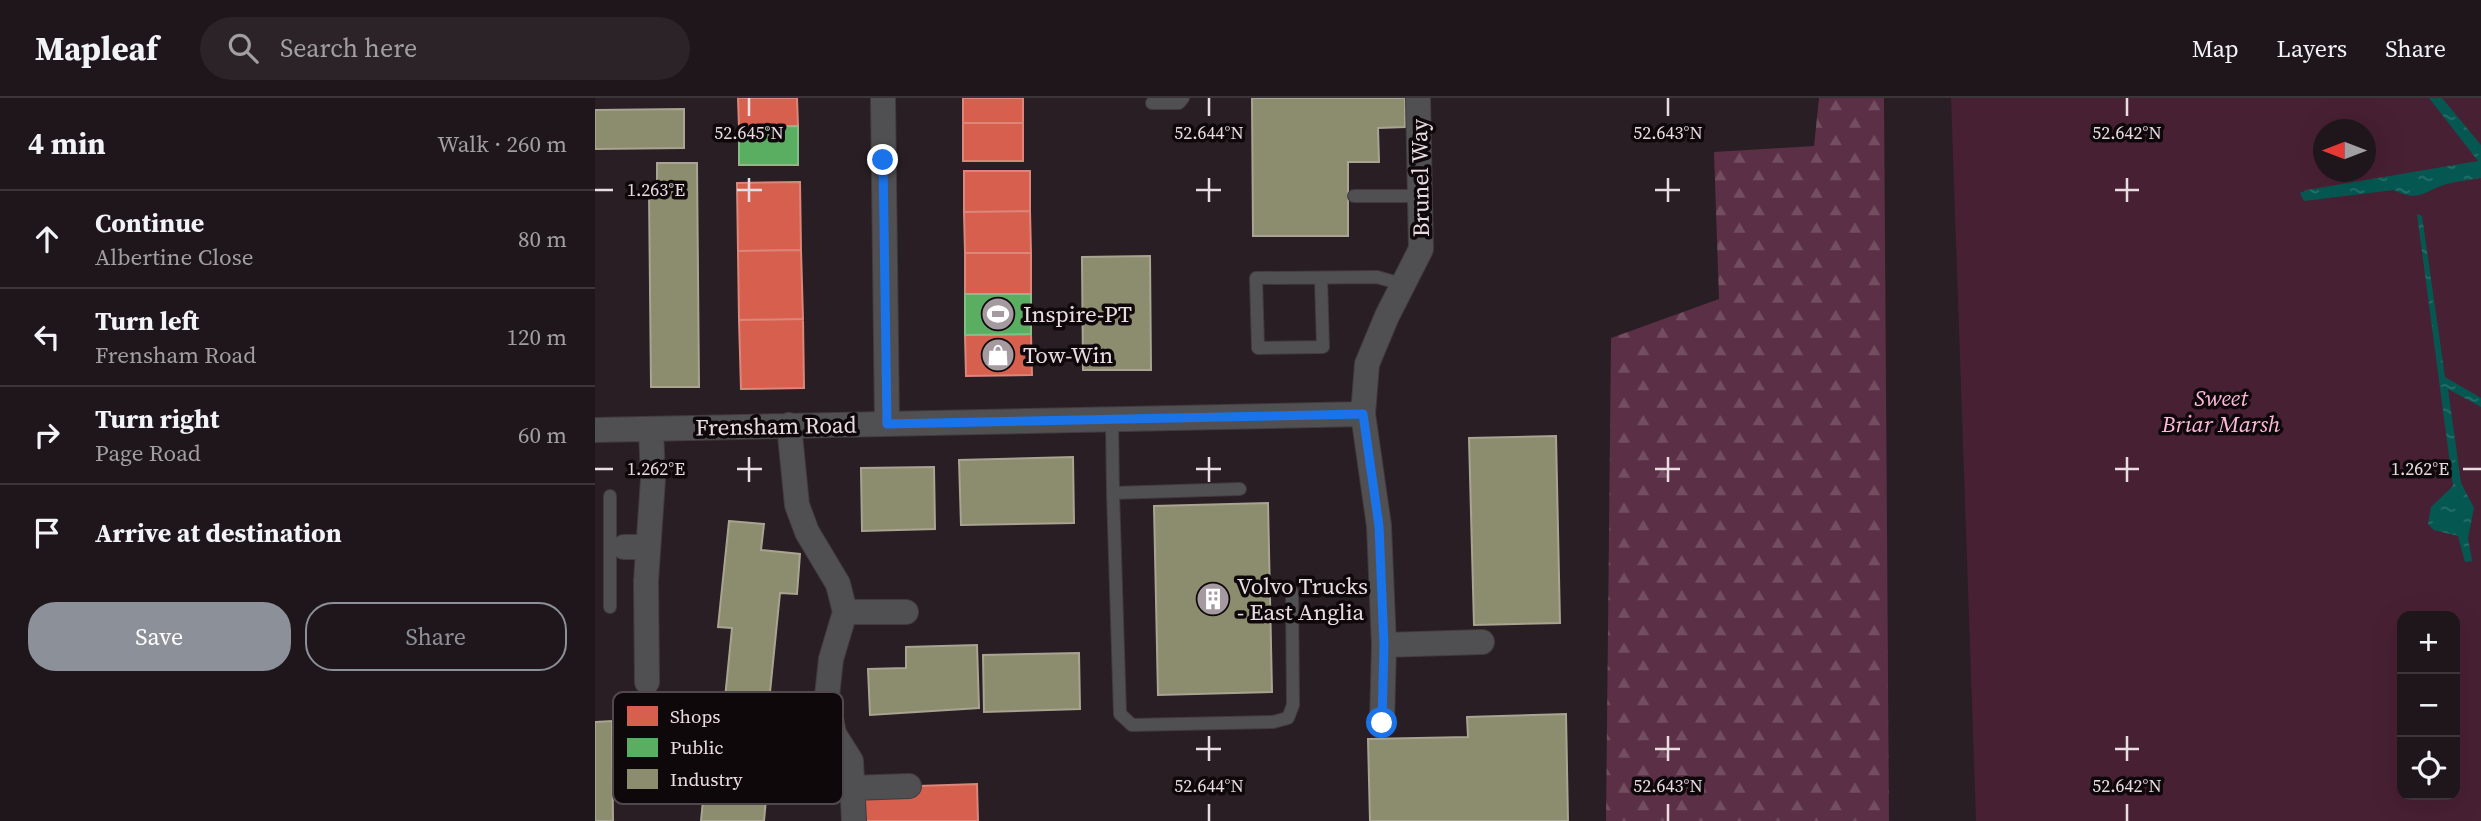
<!DOCTYPE html>
<html lang="en">
<head>
<meta charset="utf-8">
<style>
	:root { --surface:#1e161a; --page:#2b2327; --text:#f1f3f6; --muted:#a19fa2; --line:#3c3539; --accent:#8c9099 }
	body { margin:0; font-family:"Source Serif 4",serif; background:var(--page); color:var(--text) }
	.controls { position:absolute; right:21px; bottom:21px; display:grid; overflow:hidden; border-radius:14px; box-shadow:0 7px 28px #0002 }
	.controls button { width:63px; height:63px; display:grid; place-items:center; padding:0; border:0; border-bottom:2px solid var(--line); background:var(--surface); color:var(--text); font:35px sans-serif }
	.compass { position:absolute; left:1718px; top:21px; width:63px; height:63px; border-radius:50%; background:var(--surface); box-shadow:0 7px 28px #0002; rotate:270deg }
	.stop { position:absolute; width:21px; height:21px; margin:-16px; border:5px solid #1a73e8; border-radius:50%; background:#fff }
	.stop.end { background:#1a73e8; border-color:#fff; box-shadow:0 2px 7px #0008 }
	.list { margin:0; padding:0; list-style:none }
	h2 { display:flex; justify-content:space-between; align-items:center; height:91px; margin:0; padding:0 28px; font-size:30px }
	h2 small { font-size:23px; font-weight:400; color:var(--muted) }
	.list li { display:grid; grid-template-columns:46px 1fr auto; gap:21px; align-items:center; box-sizing:border-box; height:98px; padding:0 28px; border-top:2px solid var(--line) }
	.list b { display:block; font-size:26px; white-space:nowrap }
	.list p { margin:0; font-size:23px; white-space:nowrap; color:var(--muted) }
	.list em { font-size:23px; font-style:normal; color:var(--muted) }
	.actions { display:flex; gap:14px; padding:21px 28px }
	.actions a { flex:1; padding:16px 0; border:2px solid var(--accent); border-radius:28px; text-align:center; font-size:24px; color:var(--accent) }
	.actions .main { background:var(--accent); color:#fff }
	.icon { flex:none; width:38px; height:38px; fill:none; stroke:currentColor; stroke-width:2; stroke-linecap:round; stroke-linejoin:round }
	.map { position:relative; flex:none; width:1886px; height:723px; overflow:hidden }
	header { display:flex; align-items:center; gap:42px; box-sizing:border-box; height:98px; padding:0 35px; background:var(--surface); border-bottom:2px solid var(--line) }
	header strong { font-size:33px }
	nav { display:flex; gap:38px; margin-inline-start:auto; font-size:24px }
	.search { width:490px; height:63px; background:var(--page); display:flex; align-items:center; gap:18px; box-sizing:border-box; padding:0 24px; border-radius:38px; color:var(--muted); font-size:26px }
	main { display:flex }
	aside { flex:1; background:var(--surface) }
	.map>svg:first-child { display:block }
	.forest { fill:url(#forest-firs) }
	.park { fill:#482033; fill-rule:evenodd }
	.water { fill:url(#water-ripples) }
	.shops { fill:#d6604d; stroke:#dc867a; stroke-width:2 }
	.public { fill:#5aae61; stroke:#85bc88; stroke-width:2 }
	.industry { fill:#8c8c6e; stroke:#a8a491; stroke-width:2 }
	.lines { fill:none; stroke-linecap:round; stroke-linejoin:round }
	.service-casing { stroke:#423a3e; stroke-width:14 }
	.minor-casing { stroke:#423a3e; stroke-width:26 }
	.service { stroke:#505052; stroke-width:12 }
	.minor { stroke:#505052; stroke-width:24 }
	.route { stroke:#1a73e8; stroke-width:9 }
	.ticks { fill:none; stroke:#e9dde2; stroke-width:2.5 }
	.labels { text-anchor:middle; stroke-width:7; stroke-linejoin:round; paint-order:stroke }
	.street-label { font-size:23px; fill:#e9dde2; stroke:#0f080b }
	.poi-label { font-size:23px; fill:#e9dde2; stroke:#0f080b; text-anchor:start }
	.park-label { font-size:23px; font-style:italic; fill:#fdbad8; stroke:#0f080b }
	.key { fill:#0f080b; stroke:#50484c; stroke-width:2 }
	.key-label { font-size:19px; fill:#e9dde2 }
	.ticks-label { font-size:18px; text-anchor:middle; fill:#e9dde2; stroke:#0f080b; stroke-width:7; stroke-linejoin:round; paint-order:stroke }
</style>
</head>
<body>
<header>
<strong>Mapleaf</strong>
<div class="search"><svg class="icon" aria-label="search" viewBox="0 0 24 24"><circle cx="10" cy="10" r="6"/><path d="M15 15l6 6"/></svg>Search here</div>
<nav><a>Map</a><a>Layers</a><a>Share</a></nav>
</header>
<main>
<aside>
<h2>4 min<small>Walk · 260 m</small></h2>
<ul class="list">
<li><svg class="icon" aria-label="ahead" viewBox="0 0 24 24"><path d="M12 20V5M6 11l6-6 6 6"/></svg><div><b>Continue</b><p>Albertine Close</p></div><em>80 m</em></li>
<li><svg class="icon" aria-label="left" viewBox="0 0 24 24"><path d="M17 20v-9H6M10 6l-5 5 5 5"/></svg><div><b>Turn left</b><p>Frensham Road</p></div><em>120 m</em></li>
<li><svg class="icon" aria-label="right" viewBox="0 0 24 24"><path d="M7 20v-9h11M14 6l5 5-5 5"/></svg><div><b>Turn right</b><p>Page Road</p></div><em>60 m</em></li>
<li><svg class="icon" aria-label="arrive" viewBox="0 0 24 24"><path d="M6 21V4h12l-3 4 3 4H6"/></svg><div><b>Arrive at destination</b></div></li>
</ul>
<div class="actions"><a class="main">Save</a><a>Share</a></div>
</aside>
<div class="map">
<svg width="1886" height="723" viewBox="0 0 1886 723">
	<defs>
		<pattern id="forest-firs" width="22" height="20" patternUnits="userSpaceOnUse" patternTransform="scale(1.75)"><rect width="22" height="20" fill="#5b2f45"/><path d="M5 1l3.5 6h-7zM16 11l3.5 6h-7z" fill="#734d60"/></pattern>
		<pattern id="water-ripples" width="26" height="14" patternUnits="userSpaceOnUse" patternTransform="scale(1.75)"><rect width="26" height="14" fill="#045851"/><path d="M2 4q2-2 4 0t4 0M15 11q2-2 4 0t4 0" fill="none" stroke="#29706a"/></pattern>
	</defs>
	<rect width="100%" height="100%" fill="#281e23"/>
	<path class="forest" d="M1224 0H1289L1294 723H1011L1016 240 1124 201 1119 54 1219 48Z"/>
	<path class="park" d="M1356 0H1886V723H1381ZM1728 32H1770V74H1728ZM1807 518H1860V697H1807Z"/>
	<path class="water" d="M1834 0H1847L1886 47V80C1875 82 1863 83 1852 86 1828 93 1825 105 1799 92L1709 103 1705 95 1712 92 1883 63Z
		M1822 116 1827 118 1850 279 1886 300V309L1853 291 1866 385 1879 410 1873 440 1877 463 1870 464 1863 438 1839 432 1833 426 1836 409 1858 388Z"/>
	<path class="shops" d="M143 0H202L203 28 144 29Z
		M368 0H428V25H368Z
		M368 25H428V63H368Z
		M369 73H435V113L369 114Z
		M205 84 206 152 143 153 142 85Z
		M435 113 436 155H370L369 114Z
		M206 152 208 221 144 222 143 153Z
		M370 155H436V196H370Z
		M208 221 209 290 146 291 144 222Z
		M436 236 437 277 371 278 370 237Z
		M382 686 383 723H265L264 690Z"/>
	<path class="public" d="M203 28V67H144V29Z
		M370 196H436V236L370 237Z"/>
	<path class="industry" d="M657 0H810V29L783 30 784 64H753V138H658Z
		M89 11V50L0 51V12Z
		M62 65H102L104 289H56L54 92H62Z
		M555 158 556 272H488L487 159Z
		M961 338 965 525 879 527 874 340Z
		M478 359 479 425 366 427 364 362Z
		M339 369 340 431 267 433 266 370Z
		M673 405 677 594 563 597 559 408Z
		M134 423 169 426 166 452 205 456 202 496 185 495 170 644 176 645 169 723H106L114 639 126 640 137 530 123 529Z
		M382 547 384 610 275 617 273 571 311 570V549Z
		M484 555 485 611 389 614 388 557Z
		M971 616 973 723H775L773 641 873 639 872 619Z
		M17 623 18 723H0V624Z"/>
	<g class="lines">
		<defs>
			<path id="service" d="M557 5H584L588 0
				M759 98H825
				M726 180 728 249 663 250 661 180 782 179 810 187
				M517 321 518 395 645 391
				M518 395 525 616 537 627 678 624 693 620 698 607 697 494
				M15 398V509
				M26 605 52 604V584"/>
			<path id="minor" d="M288 0 292 325
				M194 327 202 407 212 434 243 486 250 514H311
				M0 332 768 316
				M29 449H52
				M250 514 236 561 232 598 239 636 256 663 259 723
				M789 547 887 544
				M52 584 51 483 58 381 56 331
				M787 625 789 547 784 428 768 316 772 266 792 218 826 151 823 0
				M257 690 314 688"/>
		</defs>
		<use href="#service" class="service-casing"/>
		<use href="#minor" class="minor-casing"/>
		<use href="#service" class="service"/>
		<use href="#minor" class="minor"/>
	</g>
	<g class="lines">
		<path class="route" d="M288 62 292 326 768 316 784 428 789 547 787 625"/>
	</g>
	<path class="ticks" d="M154 0V18M614 0V18M1073 0V18M1532 0V18M154 80V104M614 80V104M1073 80V104M1532 80V104M0 92H18M142 92H167M601 92H626M1060 92H1085M1520 92H1544M154 359V384M614 359V384M1073 359V384M1532 359V384M0 371H18M142 371H167M601 371H626M1060 371H1085M1520 371H1544M1868 371H1886M614 638V663M1073 638V663M1532 638V663M601 651H626M1060 651H1085M1520 651H1544M614 706V723M1073 706V723M1532 706V723"/>
	<defs>
		<symbol id="stadium-disc" viewBox="-11 -11 22 22"><circle r="9.5" fill="#a59a9f" stroke="#0f080b"/><path d="M0-5a6.5 5 0 1 0 0 10a6.5 5 0 1 0 0-10ZM-3.5-1.8h7v3.6h-7Z" fill="#fff"/></symbol>
		<symbol id="shop-disc" viewBox="-11 -11 22 22"><circle r="9.5" fill="#a59a9f" stroke="#0f080b"/><path d="M-5-2.5h2.3a2.7 3.5 0 0 1 5.4 0H5L5.5 6h-11ZM-1.5-2.5h3a1.5 2.3 0 0 0-3 0Z" fill="#fff"/></symbol>
		<symbol id="building-disc" viewBox="-11 -11 22 22"><circle r="9.5" fill="#a59a9f" stroke="#0f080b"/><path d="M-4-6H4V6H1V3H-1V6H-4ZM-2.5-4.3h1.7v1.8h-1.7ZM.8-4.3h1.7v1.8H.8ZM-2.5-1h1.7V.8h-1.7ZM.8-1h1.7V.8H.8Z" fill="#fff"/></symbol>
	</defs>
	<g fill-rule="evenodd">
		<use href="#stadium-disc" x="384" y="197" width="38" height="38"/>
		<use href="#shop-disc" x="384" y="238" width="38" height="38"/>
		<use href="#building-disc" x="599" y="482" width="38" height="38"/>
	</g>
	<g class="labels">
		<g class="street-label">
			<text transform="translate(825 80) rotate(-91)" y="8">Brunel Way</text>
			<text transform="translate(181 328) rotate(-1)" y="8">Frensham Road</text>
		</g>
		<g class="poi-label">
			<text x="428" y="224">Inspire-PT</text>
			<text x="428" y="265">Tow-Win</text>
			<text x="642" y="496">Volvo Trucks<tspan x="642" dy="26">- East Anglia</tspan></text>
		</g>
		<g class="park-label">
			<text x="1626" y="308">Sweet<tspan x="1626" dy="26">Briar Marsh</tspan></text>
		</g>
	</g>
	<rect x="18" y="594" width="230" height="112" rx="10" class="key"/>
	<rect x="32" y="608" width="31" height="20" fill="#d6604d"/>
	<rect x="32" y="640" width="31" height="19" fill="#5aae61"/>
	<rect x="32" y="671" width="31" height="20" fill="#8c8c6e"/>
	<g class="key-label">
		<text x="75" y="625">Shops</text>
		<text x="75" y="656">Public</text>
		<text x="75" y="688">Industry</text>
	</g>
	<g class="ticks-label">
		<text x="154" y="41">52.645°N</text>
		<text x="614" y="41">52.644°N</text>
		<text x="1073" y="41">52.643°N</text>
		<text x="1532" y="41">52.642°N</text>
		<text x="61" y="98">1.263°E</text>
		<text x="1825" y="377">1.262°E</text>
		<text x="61" y="377">1.262°E</text>
		<text x="614" y="694">52.644°N</text>
		<text x="1073" y="694">52.643°N</text>
		<text x="1532" y="694">52.642°N</text>
	</g>
</svg>
<div class="controls">
<button>+</button>
<button>−</button>
<button><svg class="icon" aria-label="locate" viewBox="0 0 24 24"><circle cx="12" cy="12" r="6"/><path d="M12 2v4M12 18v4M2 12h4M18 12h4"/></svg></button>
</div>
<svg class="compass" viewBox="-18 -18 36 36"><path d="M0-13l5 13h-10z" fill="#e53935"/><path d="M0 13l5-13h-10z" fill="#a19fa2"/></svg>
<div class="stop" style="left:787px;top:625px"></div>
<div class="stop end" style="left:288px;top:62px"></div>
</div>
</main>
</body>
</html>
